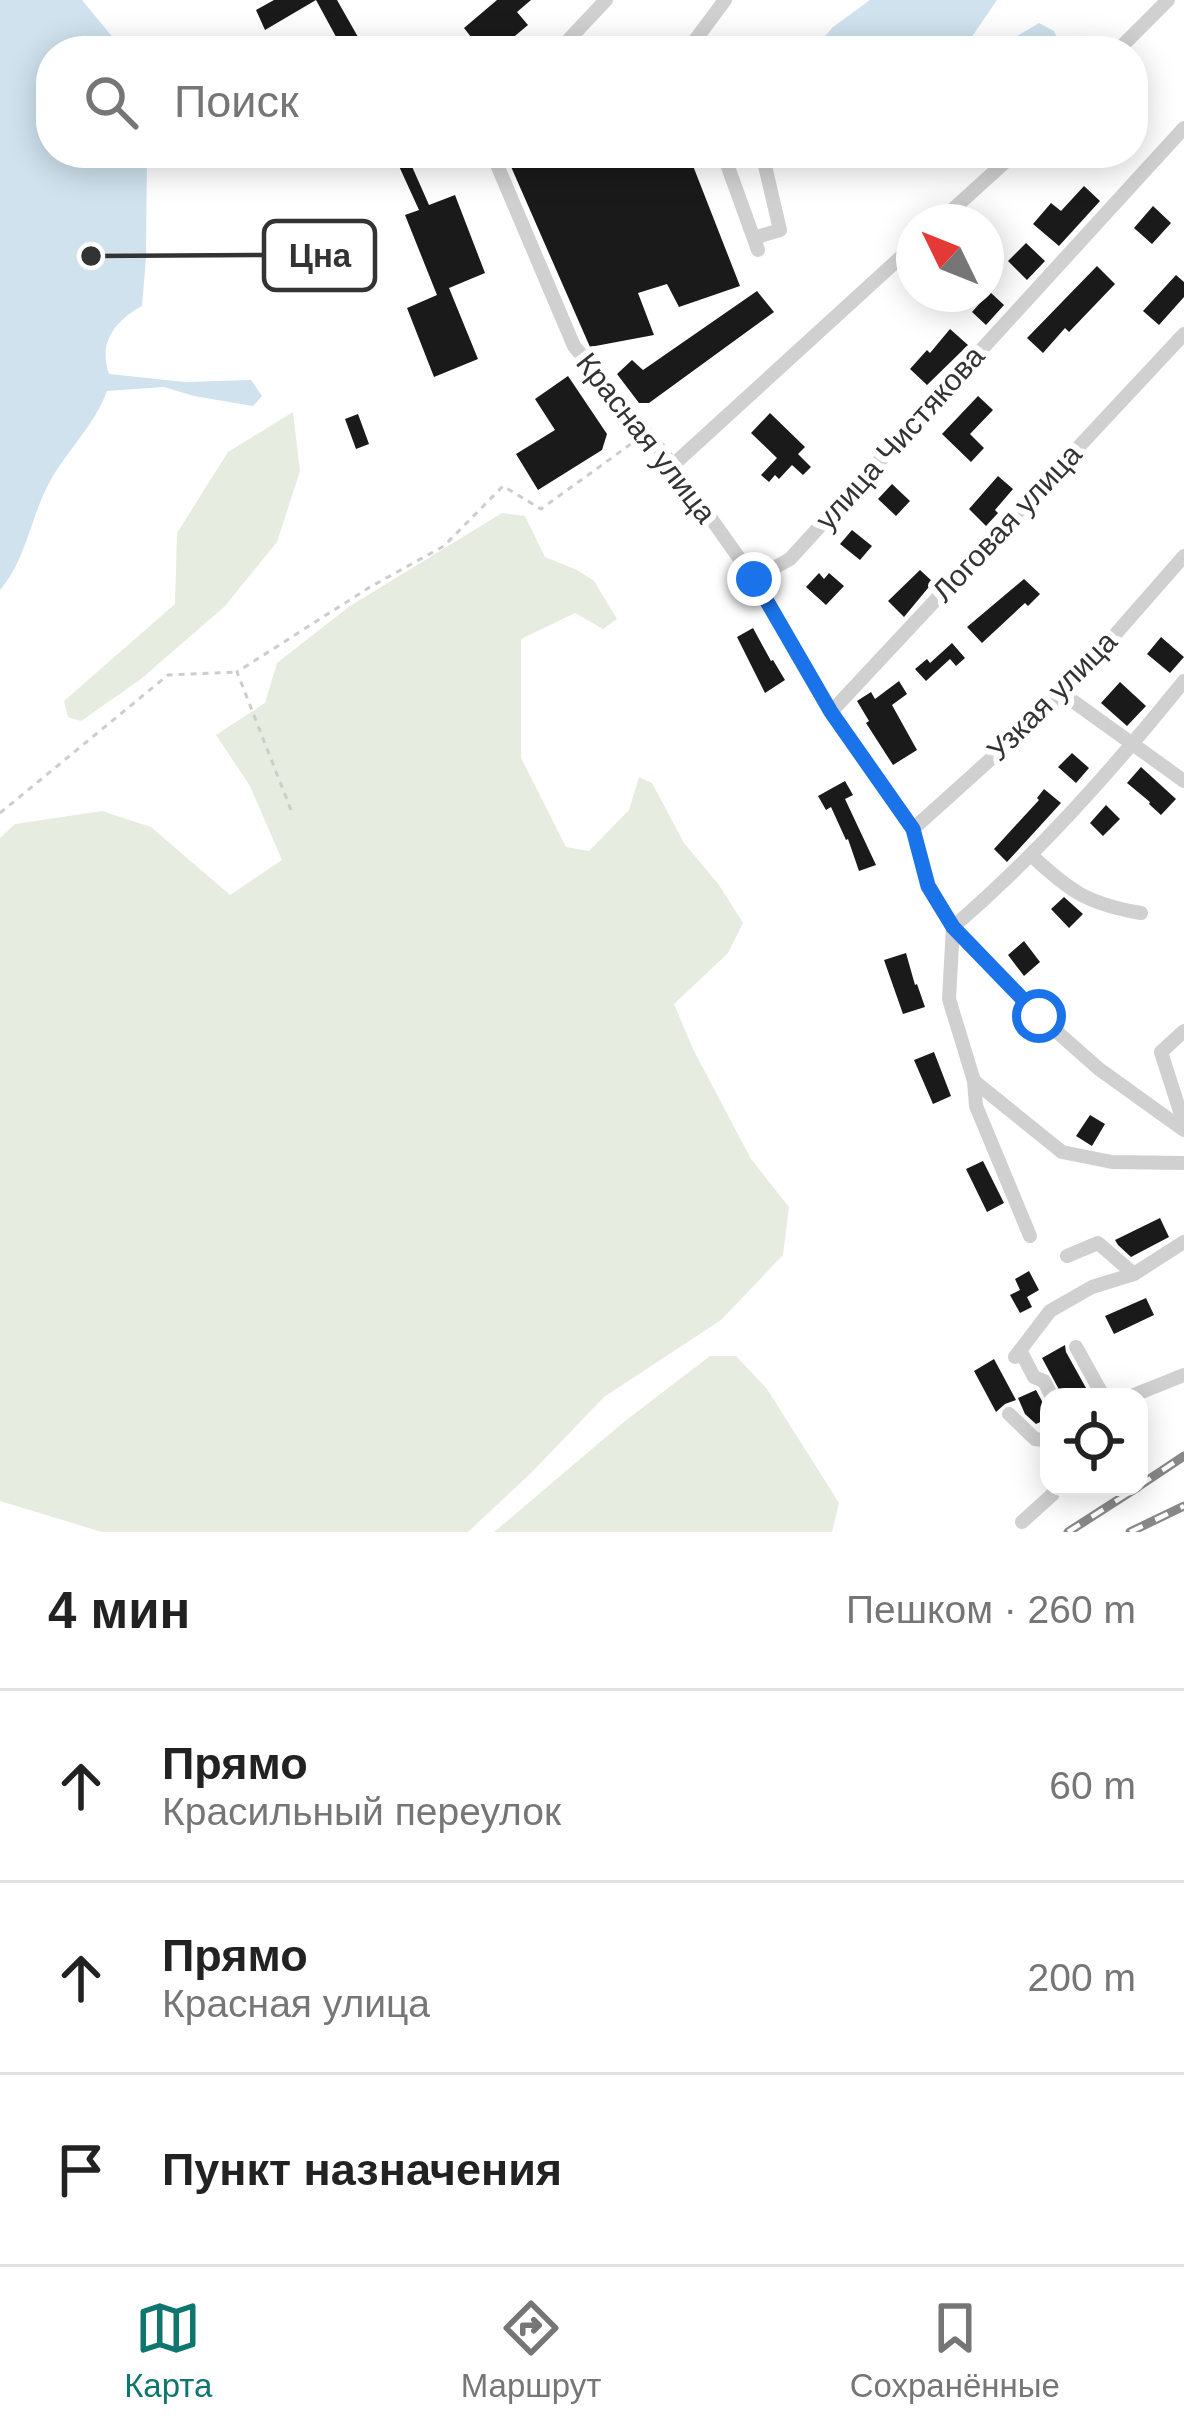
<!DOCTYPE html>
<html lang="ru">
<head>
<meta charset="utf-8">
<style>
	:root { --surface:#fff; --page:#f6f6f6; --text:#222; --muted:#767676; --line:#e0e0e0; --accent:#0f766e }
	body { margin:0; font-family:Arial,sans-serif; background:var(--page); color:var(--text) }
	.controls { position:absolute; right:36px; bottom:36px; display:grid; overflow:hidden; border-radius:24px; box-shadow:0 6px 30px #0003 }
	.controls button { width:108px; height:108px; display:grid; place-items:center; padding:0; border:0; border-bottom:3px solid var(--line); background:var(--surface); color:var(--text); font:60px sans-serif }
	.compass { position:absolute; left:896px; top:204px; width:108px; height:108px; border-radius:50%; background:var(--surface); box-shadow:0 6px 30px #0003; rotate:313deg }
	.stop { position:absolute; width:36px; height:36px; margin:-27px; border:9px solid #1a73e8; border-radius:50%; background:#fff }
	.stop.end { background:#1a73e8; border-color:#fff; box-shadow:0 3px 12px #0008 }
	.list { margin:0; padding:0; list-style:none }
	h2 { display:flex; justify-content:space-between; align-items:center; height:156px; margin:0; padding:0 48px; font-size:51px }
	h2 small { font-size:39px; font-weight:400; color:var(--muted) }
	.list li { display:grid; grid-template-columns:78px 1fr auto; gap:36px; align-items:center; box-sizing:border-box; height:192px; padding:0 48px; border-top:3px solid var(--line) }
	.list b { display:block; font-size:45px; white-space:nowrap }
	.list p { margin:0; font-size:39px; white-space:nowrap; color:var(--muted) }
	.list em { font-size:39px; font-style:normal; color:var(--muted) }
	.icon { flex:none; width:66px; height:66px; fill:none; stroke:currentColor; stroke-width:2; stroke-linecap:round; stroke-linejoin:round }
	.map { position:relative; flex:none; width:1184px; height:1532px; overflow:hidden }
	.search { position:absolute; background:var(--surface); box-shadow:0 6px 30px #0003; left:36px; right:36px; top:36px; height:132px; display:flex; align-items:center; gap:30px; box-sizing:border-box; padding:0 42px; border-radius:48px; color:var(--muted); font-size:45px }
	.sheet { height:732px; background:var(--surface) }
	nav { display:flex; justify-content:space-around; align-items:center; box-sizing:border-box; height:168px; border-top:3px solid var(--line); background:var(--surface); font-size:33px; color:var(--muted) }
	nav a { display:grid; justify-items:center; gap:6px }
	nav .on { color:var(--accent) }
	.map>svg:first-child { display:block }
	.green { fill:#e6ecdf }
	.water { fill:#cfe2ee }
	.building { fill:#1a1a1a }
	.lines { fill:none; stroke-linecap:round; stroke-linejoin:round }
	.path { stroke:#cdcdcd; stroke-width:3; stroke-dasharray:6 6; stroke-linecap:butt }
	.minor { stroke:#d0d0d0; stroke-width:14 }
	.rail-casing { stroke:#888; stroke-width:9 }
	.rail { stroke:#fff; stroke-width:4.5; stroke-dasharray:14; stroke-linecap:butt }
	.route { stroke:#1a73e8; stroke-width:15 }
	.labels { text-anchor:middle; stroke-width:12; stroke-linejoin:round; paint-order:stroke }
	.street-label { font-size:30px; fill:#333; stroke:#fff }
	.leader { fill:none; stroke:#333; stroke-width:4.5 }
	.callout-dot { fill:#333; stroke:#fff; stroke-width:4.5 }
	.callout { fill:#fff; stroke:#333; stroke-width:4.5 }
	.callout-label { font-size:33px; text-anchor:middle; font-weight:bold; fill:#333 }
</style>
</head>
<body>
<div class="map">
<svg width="1184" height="1532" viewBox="0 0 1184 1532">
	<rect width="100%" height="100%" fill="#fff"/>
	<path class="green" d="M293 412 300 471 277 542 224 607 141 679 81 721 68 717 64 701 175 604 177 533 228 452Z
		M502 513 525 516 545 557 577 570 594 581 617 619 603 629 575 613 521 639V758L566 847 589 851 629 810 639 777 652 783 684 843 719 885 743 923 728 953 674 1004 693 1049 751 1159 789 1207 783 1255 721 1320 604 1397 532 1472 468 1532H102L0 1501V838L15 824 102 811 151 827 230 895 282 860 250 786 216 735 265 703 277 663 350 606Z
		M710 1356H736L767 1389 839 1503 832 1532H494L625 1421Z"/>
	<path class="water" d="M0 0H82L124 51H51V153H147L146 258 142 306C115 321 98 342 109 374L185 382 251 380 262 396 253 406 194 396 164 387 107 391C94 427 64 453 47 487 30 521 25 561 0 590Z
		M870 0H997L969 41 957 51H812L833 27Z
		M1039 23 1054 31 1062 49 1060 51H1004L1012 39Z"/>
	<path class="building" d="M274 0H337L358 37 354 38 360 51H348L344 44 341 46 316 0 265 30 256 10Z
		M497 0H531L517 12 528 25 497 51H482L464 28Z
		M393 153H406L429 205 455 195 485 273 449 288 478 359 434 377 407 308 437 295 405 215 419 210Z
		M505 153H688L740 286 679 307 667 284 638 293 654 335 590 347Z
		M1084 186 1100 201 1059 246 1033 224 1051 203 1061 211Z
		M1153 206 1171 223 1152 244 1134 228Z
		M1026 243 1045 261 1027 280 1008 261Z
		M1097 266 1115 284 1069 332 1065 328 1043 353 1027 338Z
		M1176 275 1184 282V297L1159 325 1143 311Z
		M757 291 774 312 649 403H639L617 374 632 360 643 370Z
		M990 292 1004 305 986 325 972 312Z
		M950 329 968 345 927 385 910 369 927 350 930 353Z
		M568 376 607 434 602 450 538 490 516 454 555 430 535 399Z
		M978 396 993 410 970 434 984 448 971 462 942 434Z
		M770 413 805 447 798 454 811 467 803 475 792 465 779 479 775 475 769 482 761 475 777 458 751 433Z
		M358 414 369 444 356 449 345 419Z
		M998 476 1013 489 995 510 998 513 986 526 969 509Z
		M892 484 910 501 896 516 878 499Z
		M852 530 872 546 860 560 840 544Z
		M920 570 933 582 904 617 888 601Z
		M819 573 824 579 829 573 844 586 826 605 806 587Z
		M1024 579 1040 594 1028 606 1025 603 982 643 967 627Z
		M753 628 771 661 773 660 785 680 765 693 737 637Z
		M1161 637 1184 657 1170 673 1147 654Z
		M952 643 965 658 956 666 950 659 926 681 915 669 927 659 930 663Z
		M899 681 907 694 892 705 917 750 893 765 866 723 869 721 857 701 871 692 875 699Z
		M1120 682 1146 706 1127 726 1101 703Z
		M1072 753 1089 768 1076 783 1058 767Z
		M1141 767 1176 799 1161 815 1149 804 1150 802 1127 783Z
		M845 781 853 795 845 799 876 865 859 871 848 839 846 840 831 807 826 810 818 796Z
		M1044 789 1061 803 1007 862 994 849 1039 800 1037 798Z
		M1106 805 1120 819 1103 836 1090 823Z
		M1064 897 1083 914 1069 928 1051 909Z
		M1024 941 1040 962 1024 976 1008 955Z
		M906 953 915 985 917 984 925 1007 903 1014 884 960Z
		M934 1052 951 1096 933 1104 914 1060Z
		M1090 1115 1105 1124 1092 1146 1076 1136Z
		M983 1161 1004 1203 987 1212 966 1169Z
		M1160 1218 1169 1237 1131 1257 1118 1245 1115 1240Z
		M1029 1271 1039 1290 1027 1297 1032 1307 1020 1313 1010 1295 1020 1290 1015 1279Z
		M1146 1298 1154 1315 1114 1334 1105 1316Z
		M1065 1345 1066 1352 1091 1397H1063L1042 1358Z
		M994 1359 1016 1400 1005 1404 996 1412 974 1371Z
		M1036 1390 1043 1403 1049 1408V1418L1036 1424 1025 1414 1018 1398Z"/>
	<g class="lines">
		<path class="path" d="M291 810 237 672 370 587 444 546 503 486 541 509 635 441
			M0 813 168 675 236 672"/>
		<path class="minor" d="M558 51 606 0
			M687 51 725 0
			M1117 51 1168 0
			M492 153 574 346 673 465 754 579 831 712 913 829 929 886 953 927 949 999 974 1081 1062 1152 1112 1162 1184 1163
			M723 153 758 250
			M939 222 1015 153
			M754 238 780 230 762 153
			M673 465 914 245
			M754 579 790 559 1184 128
			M1184 681C1113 769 1039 853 953 927L1039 1016 1099 1069 1184 1130
			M1063 694 1184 781
			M831 712 1184 334
			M913 829 1063 694 1184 556
			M1032 856C1071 892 1088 904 1141 913
			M1184 1031 1161 1052 1184 1124
			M974 1081 976 1106 1030 1236
			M1067 1256 1098 1243 1134 1274
			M1076 1347 1102 1394 1108 1397
			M1020 1350 1034 1377 1044 1381 1052 1397
			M1015 1357 1050 1311 1092 1287 1134 1274 1184 1242
			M1129 1397 1184 1375
			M1009 1414 1035 1439 1049 1441
			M1022 1522 1053 1494 1054 1487"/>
		<defs>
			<path id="rail" d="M1139 1486 1184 1456
				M1068 1532 1138 1487
				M1130 1532 1184 1506"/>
		</defs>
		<use href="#rail" class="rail-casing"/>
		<use href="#rail" class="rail"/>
	</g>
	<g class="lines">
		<path class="route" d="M754 579 831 712 913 829 928 886 953 927 1039 1016"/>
	</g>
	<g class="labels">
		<g class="street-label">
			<text transform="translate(646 438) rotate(52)" y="10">Красная улица</text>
			<text transform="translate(900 438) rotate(-48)" y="10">улица Чистякова</text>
			<text transform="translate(1007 523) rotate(-47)" y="10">Логовая улица</text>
			<text transform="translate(1052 696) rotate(-45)" y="10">Узкая улица</text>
		</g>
	</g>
	<path class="leader" d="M91 256L264 255"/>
	<circle class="callout-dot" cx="91" cy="256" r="12"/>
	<rect class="callout" x="264" y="221" width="111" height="69" rx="12"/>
	<g class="callout-label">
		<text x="320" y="267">Цна</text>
	</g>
</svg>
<div class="controls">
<button><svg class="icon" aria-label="locate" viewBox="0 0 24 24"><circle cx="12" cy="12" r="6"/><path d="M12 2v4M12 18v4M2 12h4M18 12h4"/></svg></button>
</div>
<svg class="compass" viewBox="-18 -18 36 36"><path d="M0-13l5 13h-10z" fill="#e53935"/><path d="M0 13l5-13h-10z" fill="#767676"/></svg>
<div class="stop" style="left:1039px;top:1016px"></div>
<div class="stop end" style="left:754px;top:579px"></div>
<div class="search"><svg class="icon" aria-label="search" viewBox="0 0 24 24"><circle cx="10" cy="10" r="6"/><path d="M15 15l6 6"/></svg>Поиск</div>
</div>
<section class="sheet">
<h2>4 мин<small>Пешком · 260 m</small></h2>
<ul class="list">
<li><svg class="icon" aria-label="ahead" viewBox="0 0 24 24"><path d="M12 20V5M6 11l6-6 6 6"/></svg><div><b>Прямо</b><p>Красильный переулок</p></div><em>60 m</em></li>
<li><svg class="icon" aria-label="ahead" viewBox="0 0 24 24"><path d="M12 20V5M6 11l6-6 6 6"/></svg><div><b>Прямо</b><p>Красная улица</p></div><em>200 m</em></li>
<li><svg class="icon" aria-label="arrive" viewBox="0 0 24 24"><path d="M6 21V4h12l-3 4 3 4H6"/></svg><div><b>Пункт назначения</b></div></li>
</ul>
</section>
<nav>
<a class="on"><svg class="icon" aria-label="map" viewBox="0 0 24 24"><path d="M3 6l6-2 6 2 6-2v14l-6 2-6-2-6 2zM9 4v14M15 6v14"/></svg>Карта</a>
<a><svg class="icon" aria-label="directions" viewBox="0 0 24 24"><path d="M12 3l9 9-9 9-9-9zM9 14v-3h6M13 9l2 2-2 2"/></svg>Маршрут</a>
<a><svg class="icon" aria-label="saved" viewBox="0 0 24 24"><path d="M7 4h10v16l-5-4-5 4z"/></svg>Сохранённые</a>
</nav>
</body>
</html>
